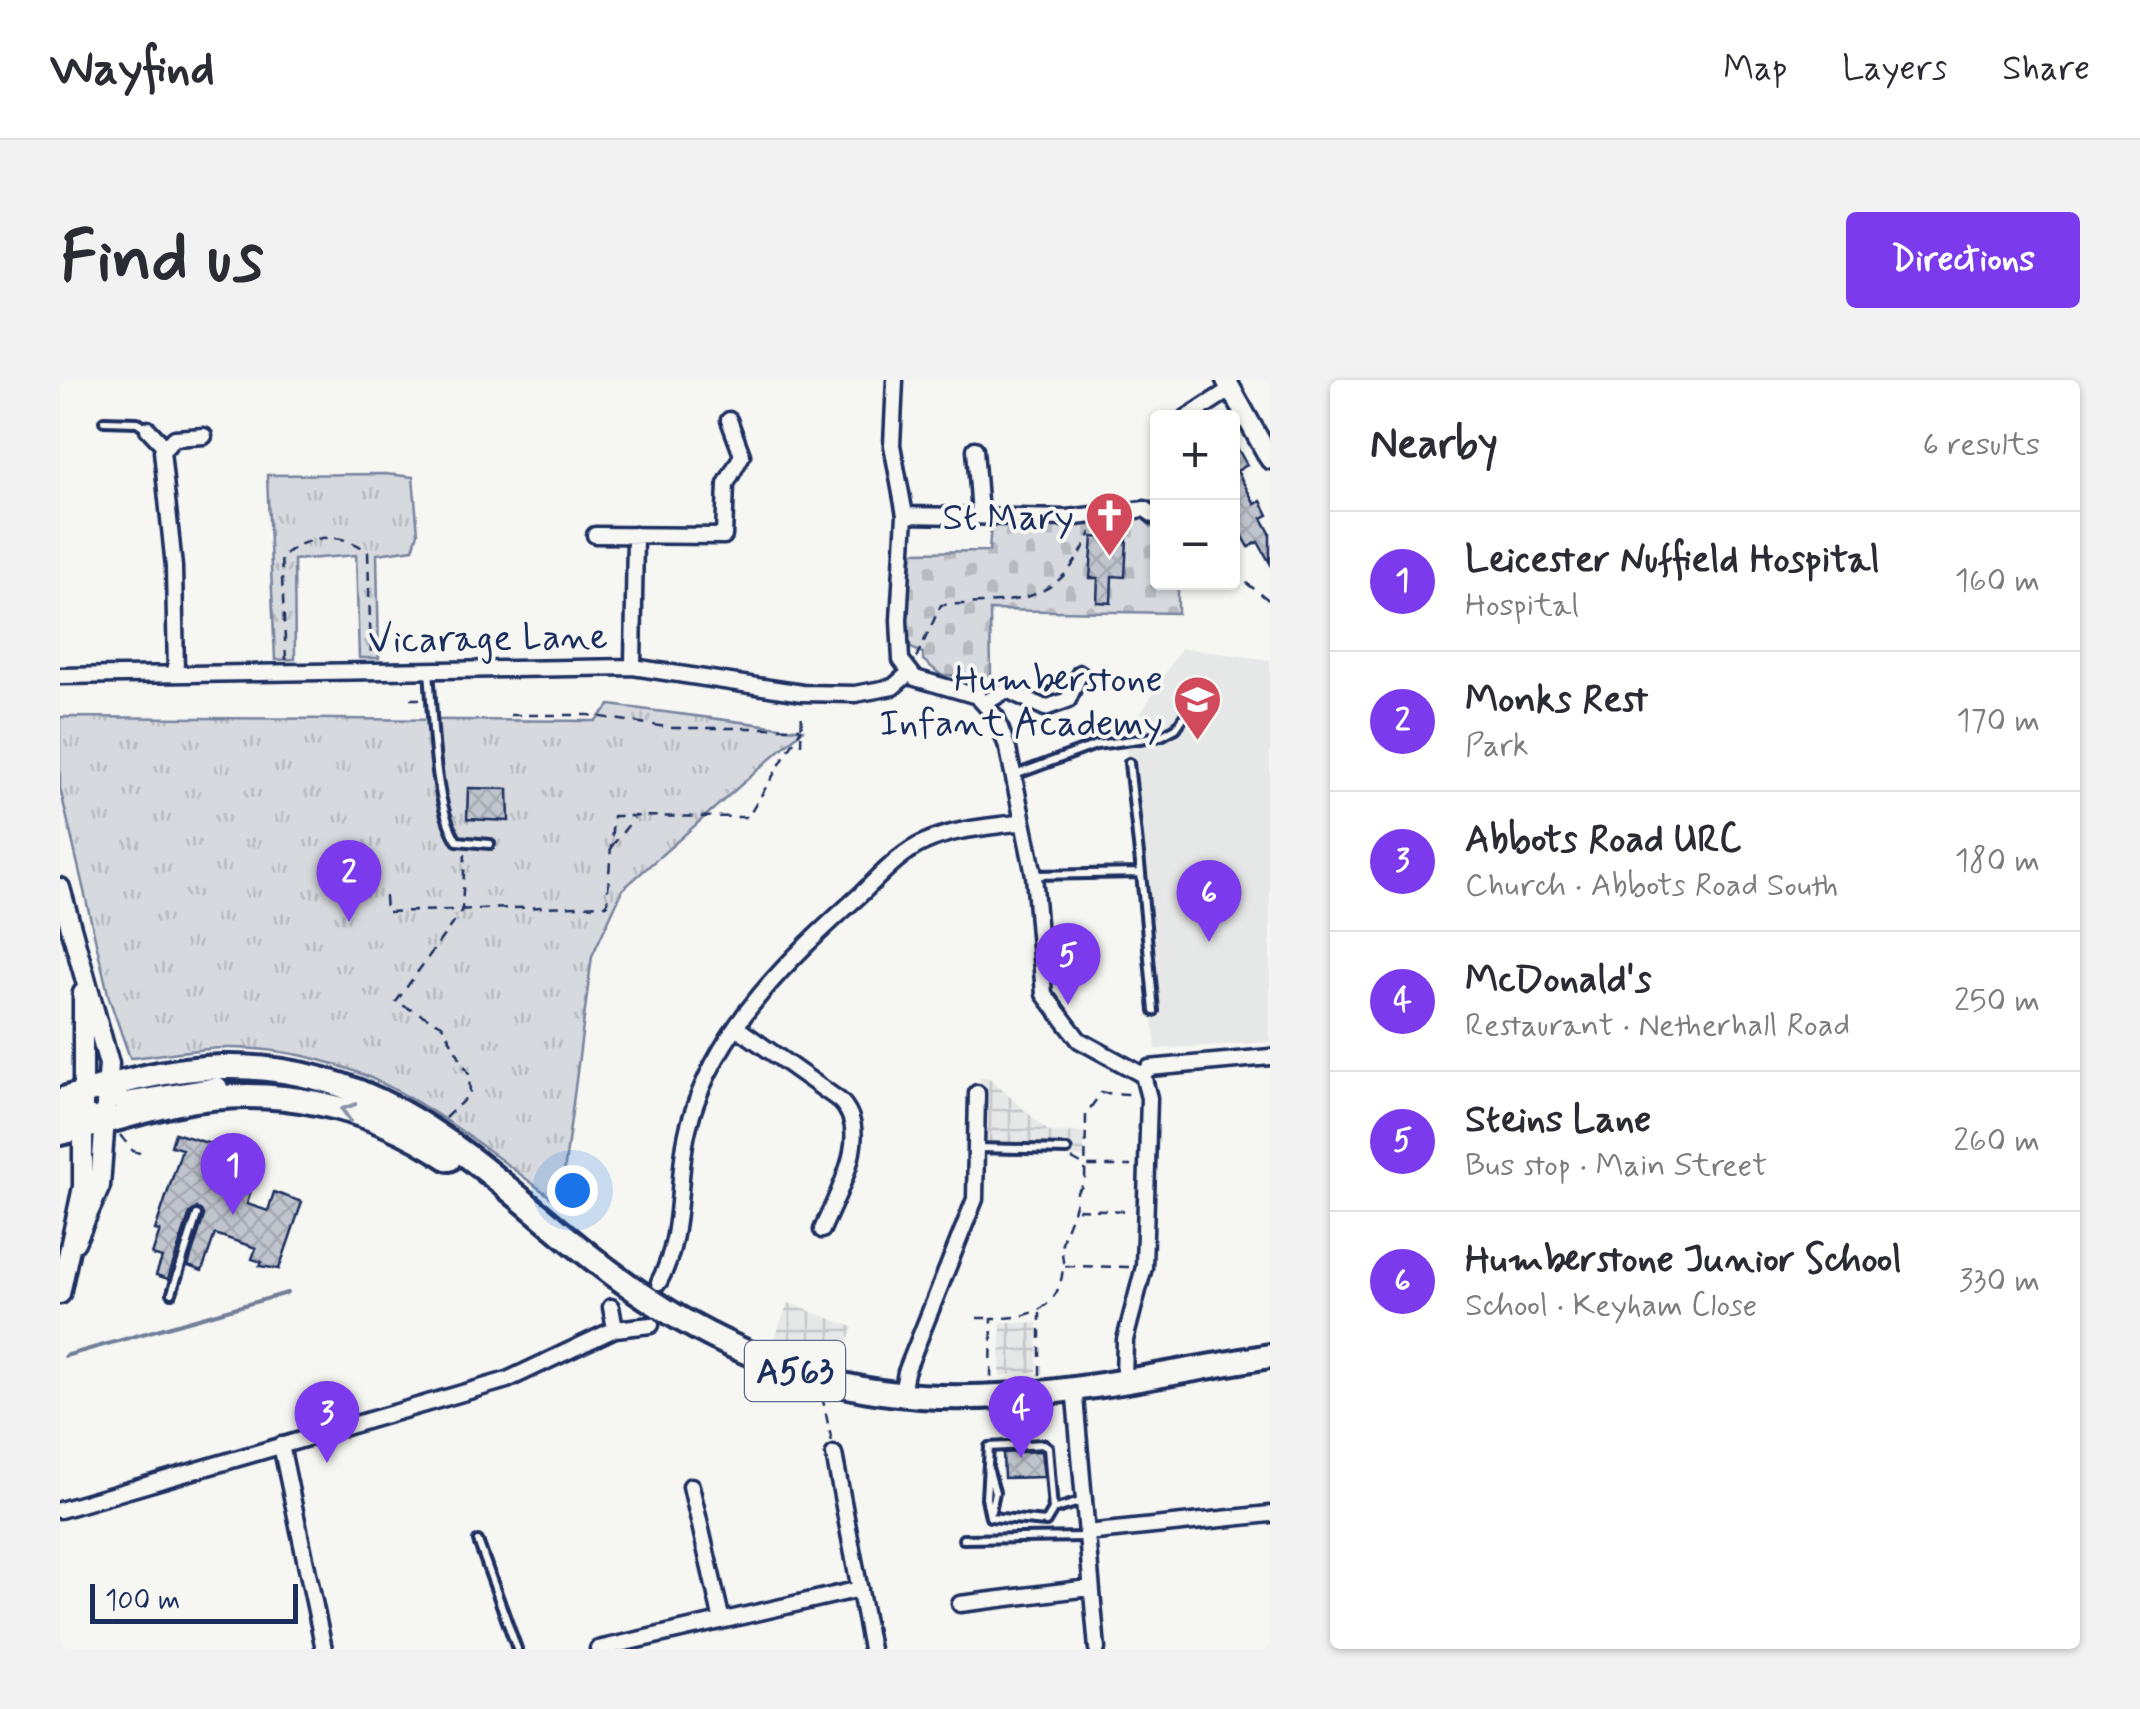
<!DOCTYPE html>
<html lang="en">
<head>
<meta charset="utf-8">
<style>
	:root { --surface:#fff; --page:#f2f2f3; --text:#2b2b33; --muted:#7c7c81; --line:#e1e1e2; --accent:#7c3aed }
	body { margin:0; font-family:Mynerve,sans-serif; background:var(--page); color:var(--text) }
	.controls { position:absolute; right:30px; top:30px; display:grid; overflow:hidden; border-radius:10px; box-shadow:0 2px 8px #0004 }
	.controls button { width:90px; height:90px; display:grid; place-items:center; padding:0; border:0; border-bottom:2px solid var(--line); background:var(--surface); color:var(--text); font:50px sans-serif }
	.scale { position:absolute; left:30px; bottom:25px; width:208px; box-sizing:border-box; padding-left:10px; border:5px solid #1b2f5e; border-top:0; font-size:28px; line-height:35px; white-space:nowrap; color:#1b2f5e; -webkit-text-stroke:8px #f6f6f2; paint-order:stroke }
	.you { position:absolute; left:512px; top:810px; width:35px; height:35px; margin:-25px; border:8px solid #fff; border-radius:50%; background:#1a73e8; box-shadow:0 0 0 15px #1a73e833 }
	.badge { display:grid; place-items:center; width:65px; height:65px; border-radius:50%; background:var(--accent); color:#fff; font-size:32px; font-weight:700 }
	.pin { position:absolute; translate:-50% -82px; filter:drop-shadow(0 2px 5px #0008) }
	.pin::after { content:''; position:absolute; top:52px; width:35px; height:30px; background:inherit; clip-path:polygon(0 0,100% 0,50% 100%) }
	.list { margin:0; padding:0; list-style:none }
	h2 { display:flex; justify-content:space-between; align-items:center; height:130px; margin:0; padding:0 40px; font-size:42px }
	h2 small { font-size:32px; font-weight:400; color:var(--muted) }
	.list li { display:grid; grid-template-columns:65px 1fr auto; gap:30px; align-items:center; box-sizing:border-box; height:140px; padding:0 40px; border-top:2px solid var(--line) }
	.list b { display:block; font-size:38px; white-space:nowrap }
	.list p { margin:0; font-size:32px; white-space:nowrap; color:var(--muted) }
	.list em { font-size:32px; font-style:normal; color:var(--muted) }
	.map { position:relative; flex:none; width:1210px; height:1269px; overflow:hidden; border-radius:10px }
	header { display:flex; align-items:center; gap:60px; box-sizing:border-box; height:140px; padding:0 50px; background:var(--surface); border-bottom:2px solid var(--line) }
	header strong { font-size:48px }
	nav { display:flex; gap:55px; margin-inline-start:auto; font-size:35px }
	.intro { display:flex; align-items:center; justify-content:space-between; box-sizing:border-box; height:240px; padding:0 60px }
	h1 { margin:0; font-size:70px }
	.button { padding:25px 45px; border-radius:10px; background:var(--accent); color:#fff; font-size:35px; font-weight:700 }
	main { display:flex; gap:60px; padding:0 60px }
	aside { flex:1; background:var(--surface); border-radius:10px; box-shadow:0 2px 8px #0004 }
	.map>svg:first-child { display:block }
	.built { fill:#e6e7e7 }
	.industrial { fill:url(#industrial-grid) }
	.cemetery { fill:url(#cemetery-stones); stroke:#78849e; stroke-width:2.5 }
	.park { fill:url(#park-tufts); stroke:#78849e; stroke-width:2.5 }
	.lines { fill:none; stroke-linecap:round; stroke-linejoin:round }
	.stream { stroke:#717e99; stroke-width:4 }
	.building { fill:url(#building-cross-hatch); stroke:#1b2f5e; stroke-width:2.5 }
	.service-casing { stroke:#1b2f5e; stroke-width:14 }
	.minor-casing { stroke:#1b2f5e; stroke-width:21 }
	.tertiary-casing { stroke:#1b2f5e; stroke-width:25 }
	.trunk-casing { stroke:#1b2f5e; stroke-width:30 }
	.path { stroke:#1b2f5e; stroke-width:2.5; stroke-dasharray:10 8; stroke-linecap:butt }
	.service { stroke:#f6f6f2; stroke-width:6 }
	.minor { stroke:#f6f6f2; stroke-width:14 }
	.tertiary { stroke:#f6f6f2; stroke-width:18 }
	.trunk { stroke:#f6f6f2; stroke-width:22 }
	.oneway { stroke:#8892a8 }
	.labels { text-anchor:middle; stroke-width:8; stroke-linejoin:round; paint-order:stroke }
	.shield { fill:#f6f6f2; stroke:#5d6b8a; stroke-width:2.5 }
	.shield-label { font-size:35px; font-weight:bold; fill:#1b2f5e }
	.poi-label { font-size:38px; fill:#1b2f5e; stroke:#f6f6f2; text-anchor:end }
	.street-label { font-size:38px; fill:#1b2f5e; stroke:#f6f6f2 }
</style>
</head>
<body>
<header>
<strong>Wayfind</strong>
<nav><a>Map</a><a>Layers</a><a>Share</a></nav>
</header>
<div class="intro"><h1>Find us</h1><a class="button">Directions</a></div>
<main>
<div class="map">
<svg width="1210" height="1269" viewBox="0 0 1210 1269">
	<defs>
		<pattern id="industrial-grid" width="8" height="8" patternUnits="userSpaceOnUse" patternTransform="scale(2.5)"><rect width="8" height="8" fill="#e6e7e7"/><path d="M0 4h8M4 0v8" fill="none" stroke="#c5c6c9"/></pattern>
		<pattern id="cemetery-stones" width="16" height="16" patternUnits="userSpaceOnUse" patternTransform="scale(2.5)"><rect width="16" height="16" fill="#d6d9dd"/><path d="M2 7V4a2 2 0 0 1 4 0v3zM10 15v-3a2 2 0 0 1 4 0v3z" fill="#b7bbc0"/></pattern>
		<pattern id="park-tufts" width="24" height="20" patternUnits="userSpaceOnUse" patternTransform="scale(2.5)"><rect width="24" height="20" fill="#d6d9dd"/><path d="M3 7l-1-3M5 7V3M7 7l1-3M15 17l-1-3M17 17v-4M19 17l1-3" fill="none" stroke="#b7bbc0"/></pattern>
		<pattern id="building-cross-hatch" width="8" height="8" patternUnits="userSpaceOnUse" patternTransform="scale(2.5)"><rect width="8" height="8" fill="#c0c4cd"/><path d="M0 0l8 8M0 8l8-8" fill="none" stroke="#a4a9b2"/></pattern>
	</defs>
	<rect width="100%" height="100%" fill="#f6f6f2"/>
	<filter id="ink" filterUnits="userSpaceOnUse"><feTurbulence type="fractalNoise" baseFrequency=".01" numOctaves="2"/><feDisplacementMap in="SourceGraphic" scale="20" xChannelSelector="R" yChannelSelector="G"/><feConvolveMatrix kernelMatrix="1 2 1 2 8 2 1 2 1" color-interpolation-filters="sRGB"/></filter>
	<g filter="url(#ink)">
		<path class="built" d="M1121 268 1210 280V662L1096 669 1063 343 1078 338Z"/>
		<path class="industrial" d="M920 697 929 698 989 752H1024V777L920 776Z
			M728 923 793 947 778 989 710 970Z
			M941 942 978 943 977 991 940 996Z"/>
		<path class="cemetery" d="M1080 136 1097 152 1098 202 1118 203V233L930 230 931 297 881 295 863 280V273L851 268 845 249 853 172 929 171 931 144H1017Z"/>
		<path class="park" d="M325 94 353 97 358 153 353 169 317 174 319 278H299L296 175 234 180 235 279 215 280 207 95Z
			M550 325 743 350 563 509 532 576 500 824C392 745 311 668 169 668 137 668 103 675 70 678L49 618 0 408V337L535 341Z"/>
		<g class="lines">
			<path class="stream" d="M5 976 227 913"/>
		</g>
		<path class="building" d="M1172 59 1187 85 1177 91 1195 124 1201 121 1208 135 1202 138 1210 153V183L1198 162 1189 167 1172 137Z
			M1033 157 1067 159 1065 197 1052 196 1051 223 1037 222 1038 198H1030Z
			M408 408 448 409 449 441 407 439Z
			M115 753 151 764 148 772 197 789 187 824 208 831 214 812 242 822 219 889 200 886 202 882 192 879 196 868 155 854 142 891 128 886 144 836 137 828 130 833 108 899 96 895 102 878 92 875 100 851 95 850 122 769 111 766Z
			M981 1071 984 1097 944 1098 943 1073Z"/>
		<g class="lines">
			<defs>
				<path id="service" d="M44 41 77 42 86 48
					M369 290C373 337 373 423 397 461L430 464
					M1069 383 1081 493
					M955 395 1036 365 1101 356 1116 348 1139 315
					M975 495 1081 493 1094 631
					M918 768 1007 770
					M112 913 137 835
					M984 1064 988 1067 993 1130 986 1142 930 1137 926 1118 929 1067Z
					M929 1091 935 1112 931 1131
					M993 1130 1023 1121
					M903 1159 1025 1157
					M418 1161 457 1269"/>
				<path id="minor" d="M835 0 832 65 845 135 839 240 841 280 855 298 917 316 936 337 948 369 974 495 984 614 1019 660 1083 695
					M1126 38 1171 9
					M88 49 104 66
					M915 69 920 134
					M845 135 1007 138 1085 129 1098 138
					M535 155 664 156 666 104 682 75 669 40
					M573 287 575 155
					M116 294 114 187 102 71 115 58 144 56
					M0 296 573 287 742 313 795 314 833 307 849 293
					M925 323 947 310 985 328 1008 320 1020 293
					M676 647 779 720C814 752 777 814 762 850
					M1083 695 1089 688 1210 677
					M599 902C627 851 614 793 631 738 658 646 731 577 800 515 820 496 840 473 865 462 895 448 931 447 963 442
					M551 927 555 949
					M1064 999 1065 960 1084 887 1089 718 1083 695
					M1014 1006 1037 1269
					M842 1014 846 992 915 819 917 713
					M221 1065 264 1269
					M774 1074 811 1269
					M631 1106 662 1241
					M0 1130 447 1000 555 949 591 945
					M1026 1153 1210 1134
					M900 1224 1029 1208
					M538 1269 800 1209"/>
				<path id="tertiary" d="M1166 0 1210 79
					M0 508 49 684 40 806 15 862
					M42 714 67 722 158 707
					M0 735 22 732 33 737
					M0 914 23 807V613"/>
				<path id="trunk" d="M0 720C52 704 108 688 163 687 356 683 446 826 590 920 641 954 696 979 754 997 900 1043 1063 1000 1210 976
					M0 753C40 745 79 731 119 723 213 704 310 725 389 779"/>
			</defs>
			<use href="#service" class="service-casing"/>
			<use href="#minor" class="minor-casing"/>
			<use href="#tertiary" class="tertiary-casing"/>
			<use href="#trunk" class="trunk-casing"/>
			<path class="path" d="M1172 192 1210 221
				M856 278 881 225C953 221 999 228 1031 152
				M226 280 221 177C247 155 281 150 308 172L311 279
				M350 319H360
				M450 335H528L613 348H740
				M741 365 742 329
				M551 467 574 438
				M325 516 326 532 547 525 553 436 688 437 742 348
				M385 738 410 714 409 694 382 645 336 622 402 530 405 474
				M60 755 73 771 86 775
				M1012 779 1025 786H1071
				M1018 829 1070 831
				M1005 886 1072 887
				M917 938H930
				M980 995V933
				M931 997 932 938C968 939 1001 930 1003 886 1004 878 1000 871 1002 863 1006 844 1016 831 1017 812L1025 803 1026 734 1041 713 1072 714
				M762 1016 772 1062"/>
			<use href="#service" class="service"/>
			<use href="#minor" class="minor"/>
			<use href="#tertiary" class="tertiary"/>
			<use href="#trunk" class="trunk"/>
		</g>
		<defs><path id="oneway-chevron" d="M-2-3.5L2.5 0L-2 3.5" fill="none" stroke-width="1.6" stroke-linecap="round" stroke-linejoin="round" transform="scale(2.5)"/></defs>
		<use class="oneway" href="#oneway-chevron" transform="translate(288 731) rotate(-163)"/>
	</g>
	<defs>
		<symbol id="church-pin" viewBox="-11 -11 22 30"><path d="M0 17L-7.5 6A9.5 9.5 0 1 1 7.5 6Z" fill="#d1495b" stroke="#f6f6f2"/><path d="M-1.2-6h2.4v3.5h3.3v2.4h-3.3V6h-2.4V-.1h-3.3v-2.4h3.3Z" fill="#fff"/></symbol>
		<symbol id="school-pin" viewBox="-11 -11 22 30"><path d="M0 17L-7.5 6A9.5 9.5 0 1 1 7.5 6Z" fill="#d1495b" stroke="#f6f6f2"/><path d="M0-5L7-2L0 1L-7-2ZM-4 1L0 2.5L4 1V4Q0 6-4 4Z" fill="#fff"/></symbol>
	</defs>
	<g fill-rule="evenodd">
		<use href="#church-pin" x="1022" y="108" width="55" height="75"/>
		<use href="#school-pin" x="1110" y="292" width="55" height="75"/>
	</g>
	<g class="labels">
		<rect class="shield" x="685" y="961" width="100" height="60" rx="8"/>
		<g class="shield-label">
			<text x="735" y="1003">A563</text>
		</g>
		<g class="poi-label">
			<text x="1014" y="149">St Mary</text>
			<text x="1103" y="311">Humberstone<tspan x="1103" dy="44">Infant Academy</tspan></text>
		</g>
		<g class="street-label">
			<text transform="translate(428 257) rotate(-1)" y="13">Vicarage Lane</text>
		</g>
	</g>
</svg>
<div class="controls">
<button>+</button>
<button>−</button>
</div>
<div class="scale">100 m</div>
<div class="you"></div>
<div class="pin badge" style="left:173px;top:835px">1</div>
<div class="pin badge" style="left:289px;top:542px">2</div>
<div class="pin badge" style="left:267px;top:1083px">3</div>
<div class="pin badge" style="left:961px;top:1078px">4</div>
<div class="pin badge" style="left:1008px;top:625px">5</div>
<div class="pin badge" style="left:1149px;top:562px">6</div>
</div>
<aside>
<h2>Nearby<small>6 results</small></h2>
<ul class="list">
<li><span class="badge">1</span><div><b>Leicester Nuffield Hospital</b><p>Hospital</p></div><em>160 m</em></li>
<li><span class="badge">2</span><div><b>Monks Rest</b><p>Park</p></div><em>170 m</em></li>
<li><span class="badge">3</span><div><b>Abbots Road URC</b><p>Church · Abbots Road South</p></div><em>180 m</em></li>
<li><span class="badge">4</span><div><b>McDonald's</b><p>Restaurant · Netherhall Road</p></div><em>250 m</em></li>
<li><span class="badge">5</span><div><b>Steins Lane</b><p>Bus stop · Main Street</p></div><em>260 m</em></li>
<li><span class="badge">6</span><div><b>Humberstone Junior School</b><p>School · Keyham Close</p></div><em>330 m</em></li>
</ul>
</aside>
</main>
</body>
</html>
